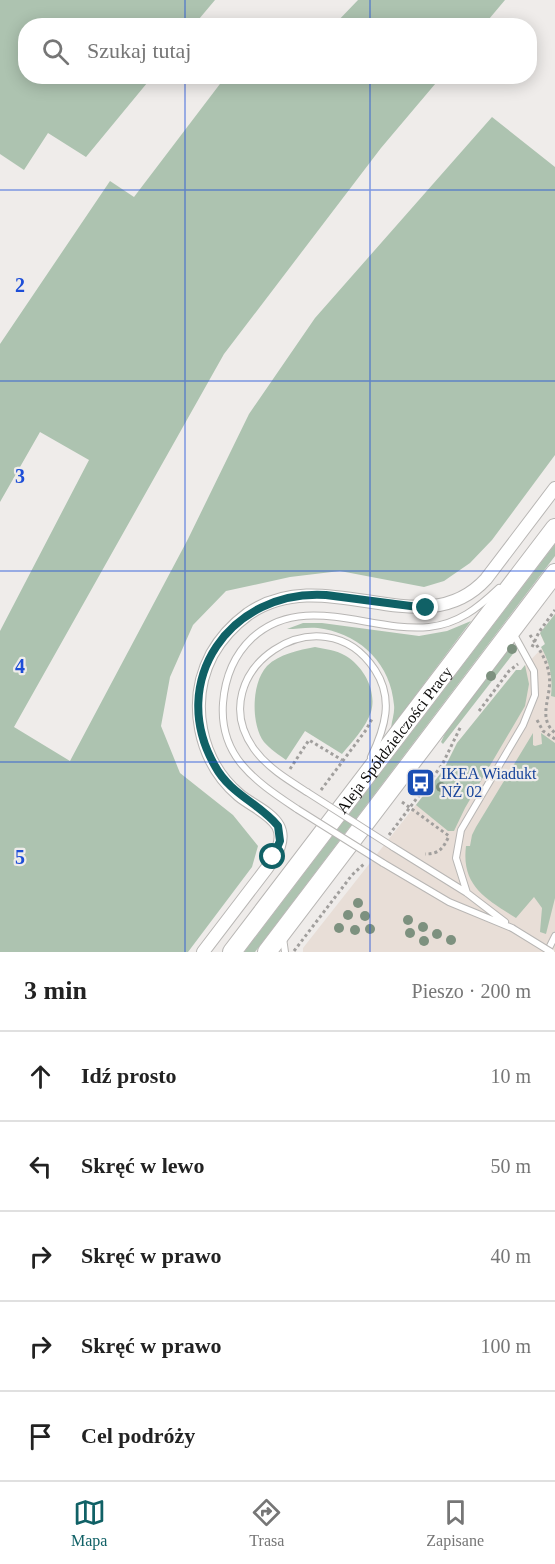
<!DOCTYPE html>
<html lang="pl">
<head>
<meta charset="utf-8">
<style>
	:root { --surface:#fff; --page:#f6f6f6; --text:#222; --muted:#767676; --line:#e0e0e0; --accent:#106166 }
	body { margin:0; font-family:Georgia,serif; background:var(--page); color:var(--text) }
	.stop { position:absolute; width:18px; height:18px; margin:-14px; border:4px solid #106166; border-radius:50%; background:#fff }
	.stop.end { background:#106166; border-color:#fff; box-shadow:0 2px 6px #0008 }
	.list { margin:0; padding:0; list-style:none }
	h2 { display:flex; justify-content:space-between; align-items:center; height:78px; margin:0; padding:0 24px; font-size:26px }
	h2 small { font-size:20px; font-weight:400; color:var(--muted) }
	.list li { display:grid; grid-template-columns:39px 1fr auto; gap:18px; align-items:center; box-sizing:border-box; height:90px; padding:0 24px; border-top:2px solid var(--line) }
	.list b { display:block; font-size:22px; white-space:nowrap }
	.list em { font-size:20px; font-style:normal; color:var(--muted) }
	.icon { flex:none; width:33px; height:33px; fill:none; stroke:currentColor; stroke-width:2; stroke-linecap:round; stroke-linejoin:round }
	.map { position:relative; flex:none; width:555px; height:952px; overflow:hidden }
	.search { position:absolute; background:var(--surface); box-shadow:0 3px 15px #0003; left:18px; right:18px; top:18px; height:66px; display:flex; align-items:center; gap:15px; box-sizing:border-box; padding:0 21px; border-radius:24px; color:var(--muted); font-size:22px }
	.sheet { height:528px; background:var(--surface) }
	nav { display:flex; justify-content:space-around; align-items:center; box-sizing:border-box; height:84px; border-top:2px solid var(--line); background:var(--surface); font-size:16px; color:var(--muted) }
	nav a { display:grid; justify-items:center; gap:3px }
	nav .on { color:var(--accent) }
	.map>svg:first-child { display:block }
	.built { fill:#e8ded7 }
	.green { fill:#adc3b0 }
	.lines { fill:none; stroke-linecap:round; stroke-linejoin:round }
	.service-casing { stroke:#b8b6b4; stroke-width:8 }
	.minor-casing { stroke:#b8b6b4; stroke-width:14 }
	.secondary-casing { stroke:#b8b6b4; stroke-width:20 }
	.path { stroke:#a19f9d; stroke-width:3; stroke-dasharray:3 3; stroke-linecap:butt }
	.service { stroke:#fff; stroke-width:6 }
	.minor { stroke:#fff; stroke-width:12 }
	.secondary { stroke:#fff; stroke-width:18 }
	.service-bridge-casing { stroke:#b8b6b4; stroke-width:8; stroke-linecap:butt }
	.service-bridge { stroke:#fff; stroke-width:6 }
	.tree { fill:#7d917f }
	.route { stroke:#106166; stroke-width:8 }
	.grid { fill:none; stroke:#1d4ed8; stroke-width:1.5; stroke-opacity:0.55 }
	.labels { text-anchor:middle; stroke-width:4.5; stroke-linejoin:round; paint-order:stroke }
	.street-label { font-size:16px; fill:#0c0b0a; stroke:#efecea }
	.transit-label { font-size:16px; fill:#164399; stroke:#efecea; text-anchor:start }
	.grid-label { font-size:20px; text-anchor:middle; font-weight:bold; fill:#1d4ed8; stroke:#efecea; stroke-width:4.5; stroke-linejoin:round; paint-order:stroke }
</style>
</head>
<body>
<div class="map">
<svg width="555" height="952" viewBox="0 0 555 952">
	<rect width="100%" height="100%" fill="#efecea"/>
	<path class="built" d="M555 614V952H303V948L444 769 457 743 516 670H521L545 645 540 633Z"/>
	<path class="green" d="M0 0H215L194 25 26 26V76L152 77 86 157 48 133 24 170 0 154Z
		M358 0H505L484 25H334Z
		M226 76 441 77 381 148 224 354 14 727 70 761 188 539 249 414 315 318 492 117 555 167V455L492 540 470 563 444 581 424 587 340 571 290 577 226 591 193 625 170 677 161 726 180 773 233 815 258 846 252 867 188 952H0V631L89 460 40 432 0 502V344L110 181 134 197Z
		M555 544V556L255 952H244Z
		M555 614V697L551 696C553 678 550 663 541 647L545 644 540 633Z
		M471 621 391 728C392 720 395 712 394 705 391 665 362 636 324 629 312 626 298 629 287 629L303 623H322L419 636 447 631Z
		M511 645 516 650 443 744 441 742 448 727Z
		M315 647C325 649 336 650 346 656 364 667 377 691 371 712 366 727 352 742 342 754L305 731 286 760C279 755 270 749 264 742 251 725 251 683 267 666 279 654 299 650 315 647Z
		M525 665 529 684 525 706 465 808 454 831H448L416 805 444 769 457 743 516 670H521Z
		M533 733V745L535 746 542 744 541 733 555 743V898L546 934 540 932 542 908 534 897 516 918C486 899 461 886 466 846H470L472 835 476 827Z"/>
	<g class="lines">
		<defs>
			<path id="service" d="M307 792C288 780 268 768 254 749 199 672 322 588 375 670 394 699 385 728 371 757
				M297 809C257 782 219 758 223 703 225 677 233 656 252 638 303 591 370 633 429 627 458 624 478 608 499 588
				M393 847 467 893 505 922
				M383 863 449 902 512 928
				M467 893 456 858 461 830 523 725 535 695 534 671 513 633
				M283 938 285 952
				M547 952 555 936"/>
			<path id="minor" d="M203 952 267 868C274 857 286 841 278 826 271 813 251 805 239 795 199 761 187 701 212 654 221 638 233 625 248 614 326 560 423 648 486 579L555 488"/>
			<g id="secondary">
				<path id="s1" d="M232 952 555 528"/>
				<path d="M267 952 555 573"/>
			</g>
		</defs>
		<use href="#service" class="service-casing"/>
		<use href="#minor" class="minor-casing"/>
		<use href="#secondary" class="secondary-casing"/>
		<path class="path" d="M530 635C538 647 547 660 549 674 553 696 536 717 555 733
			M532 647 539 632 555 610
			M479 711 509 671 518 664
			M537 720 543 731 555 739
			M290 769 309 740 342 760
			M321 790 366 730 373 717
			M402 802 449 836C443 848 440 854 425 854
			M389 835 442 765 461 726
			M294 951 352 875 365 863"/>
		<use href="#service" class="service"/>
		<use href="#minor" class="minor"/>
		<use href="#secondary" class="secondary"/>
		<defs>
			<path id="service-bridge" d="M307 792 393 847
				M297 809 383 863
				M512 928 551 952"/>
		</defs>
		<use href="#service-bridge" class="service-bridge-casing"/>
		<use href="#service-bridge" class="service-bridge"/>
	</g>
	<g class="tree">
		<circle cx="512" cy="649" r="5"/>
		<circle cx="491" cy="676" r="5"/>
		<circle cx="449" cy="776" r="5"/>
		<circle cx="441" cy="787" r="5"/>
		<circle cx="455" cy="789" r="5"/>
		<circle cx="358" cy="903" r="5"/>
		<circle cx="348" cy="915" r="5"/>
		<circle cx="365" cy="916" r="5"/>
		<circle cx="408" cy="920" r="5"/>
		<circle cx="423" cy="927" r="5"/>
		<circle cx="339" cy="928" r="5"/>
		<circle cx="370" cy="929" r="5"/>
		<circle cx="355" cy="930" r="5"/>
		<circle cx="410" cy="933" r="5"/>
		<circle cx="437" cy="934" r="5"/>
		<circle cx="451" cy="940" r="5"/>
		<circle cx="424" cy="941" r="5"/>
	</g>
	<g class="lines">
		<path class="route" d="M273 857 280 841 278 826C259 803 230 794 215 766 166 681 231 589 326 595L426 608"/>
	</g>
	<path class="grid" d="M185 0V26M370 0V26M185 76V952M370 76V952M0 190H555M0 381H555M0 571H555M0 762H555"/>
	<defs>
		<symbol id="bus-square" viewBox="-11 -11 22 22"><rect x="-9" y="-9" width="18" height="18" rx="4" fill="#1a4fb4" stroke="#efecea"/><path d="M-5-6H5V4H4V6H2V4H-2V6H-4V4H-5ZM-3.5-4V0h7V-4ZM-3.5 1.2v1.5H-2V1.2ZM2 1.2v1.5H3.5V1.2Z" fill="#fff"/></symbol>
	</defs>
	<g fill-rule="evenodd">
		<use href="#bus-square" x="404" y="766" width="33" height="33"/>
	</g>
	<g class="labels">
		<g class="street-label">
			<text dy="6" stroke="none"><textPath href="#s1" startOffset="267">Aleja Spółdzielczości Pracy</textPath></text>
		</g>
		<g class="transit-label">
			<text x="441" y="779">IKEA Wiadukt<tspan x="441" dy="18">NŻ 02</tspan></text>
		</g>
	</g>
	<g class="grid-label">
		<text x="20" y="292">2</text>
		<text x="20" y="483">3</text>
		<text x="20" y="673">4</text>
		<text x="20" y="864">5</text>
	</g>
</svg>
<div class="stop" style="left:273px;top:857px"></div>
<div class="stop end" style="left:426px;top:608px"></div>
<div class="search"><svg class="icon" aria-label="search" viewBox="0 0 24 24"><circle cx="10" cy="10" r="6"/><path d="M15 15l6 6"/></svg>Szukaj tutaj</div>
</div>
<section class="sheet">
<h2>3 min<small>Pieszo · 200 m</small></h2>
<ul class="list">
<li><svg class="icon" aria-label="ahead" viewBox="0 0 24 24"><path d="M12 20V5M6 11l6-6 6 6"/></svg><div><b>Idź prosto</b></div><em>10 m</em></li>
<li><svg class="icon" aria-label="left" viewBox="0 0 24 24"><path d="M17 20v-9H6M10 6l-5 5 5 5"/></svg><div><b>Skręć w lewo</b></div><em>50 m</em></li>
<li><svg class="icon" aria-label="right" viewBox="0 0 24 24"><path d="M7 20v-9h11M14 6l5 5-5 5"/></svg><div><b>Skręć w prawo</b></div><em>40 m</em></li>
<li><svg class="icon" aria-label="right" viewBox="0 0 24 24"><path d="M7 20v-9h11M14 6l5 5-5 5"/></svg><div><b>Skręć w prawo</b></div><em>100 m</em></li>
<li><svg class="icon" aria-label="arrive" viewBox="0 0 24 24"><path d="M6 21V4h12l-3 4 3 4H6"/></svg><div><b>Cel podróży</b></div></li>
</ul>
</section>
<nav>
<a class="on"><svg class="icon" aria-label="map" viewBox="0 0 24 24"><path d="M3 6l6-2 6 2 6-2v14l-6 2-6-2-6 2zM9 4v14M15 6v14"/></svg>Mapa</a>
<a><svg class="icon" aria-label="directions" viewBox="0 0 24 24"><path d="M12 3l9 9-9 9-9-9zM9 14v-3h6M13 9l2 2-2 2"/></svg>Trasa</a>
<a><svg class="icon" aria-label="saved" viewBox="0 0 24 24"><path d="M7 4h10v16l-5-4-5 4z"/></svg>Zapisane</a>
</nav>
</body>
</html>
